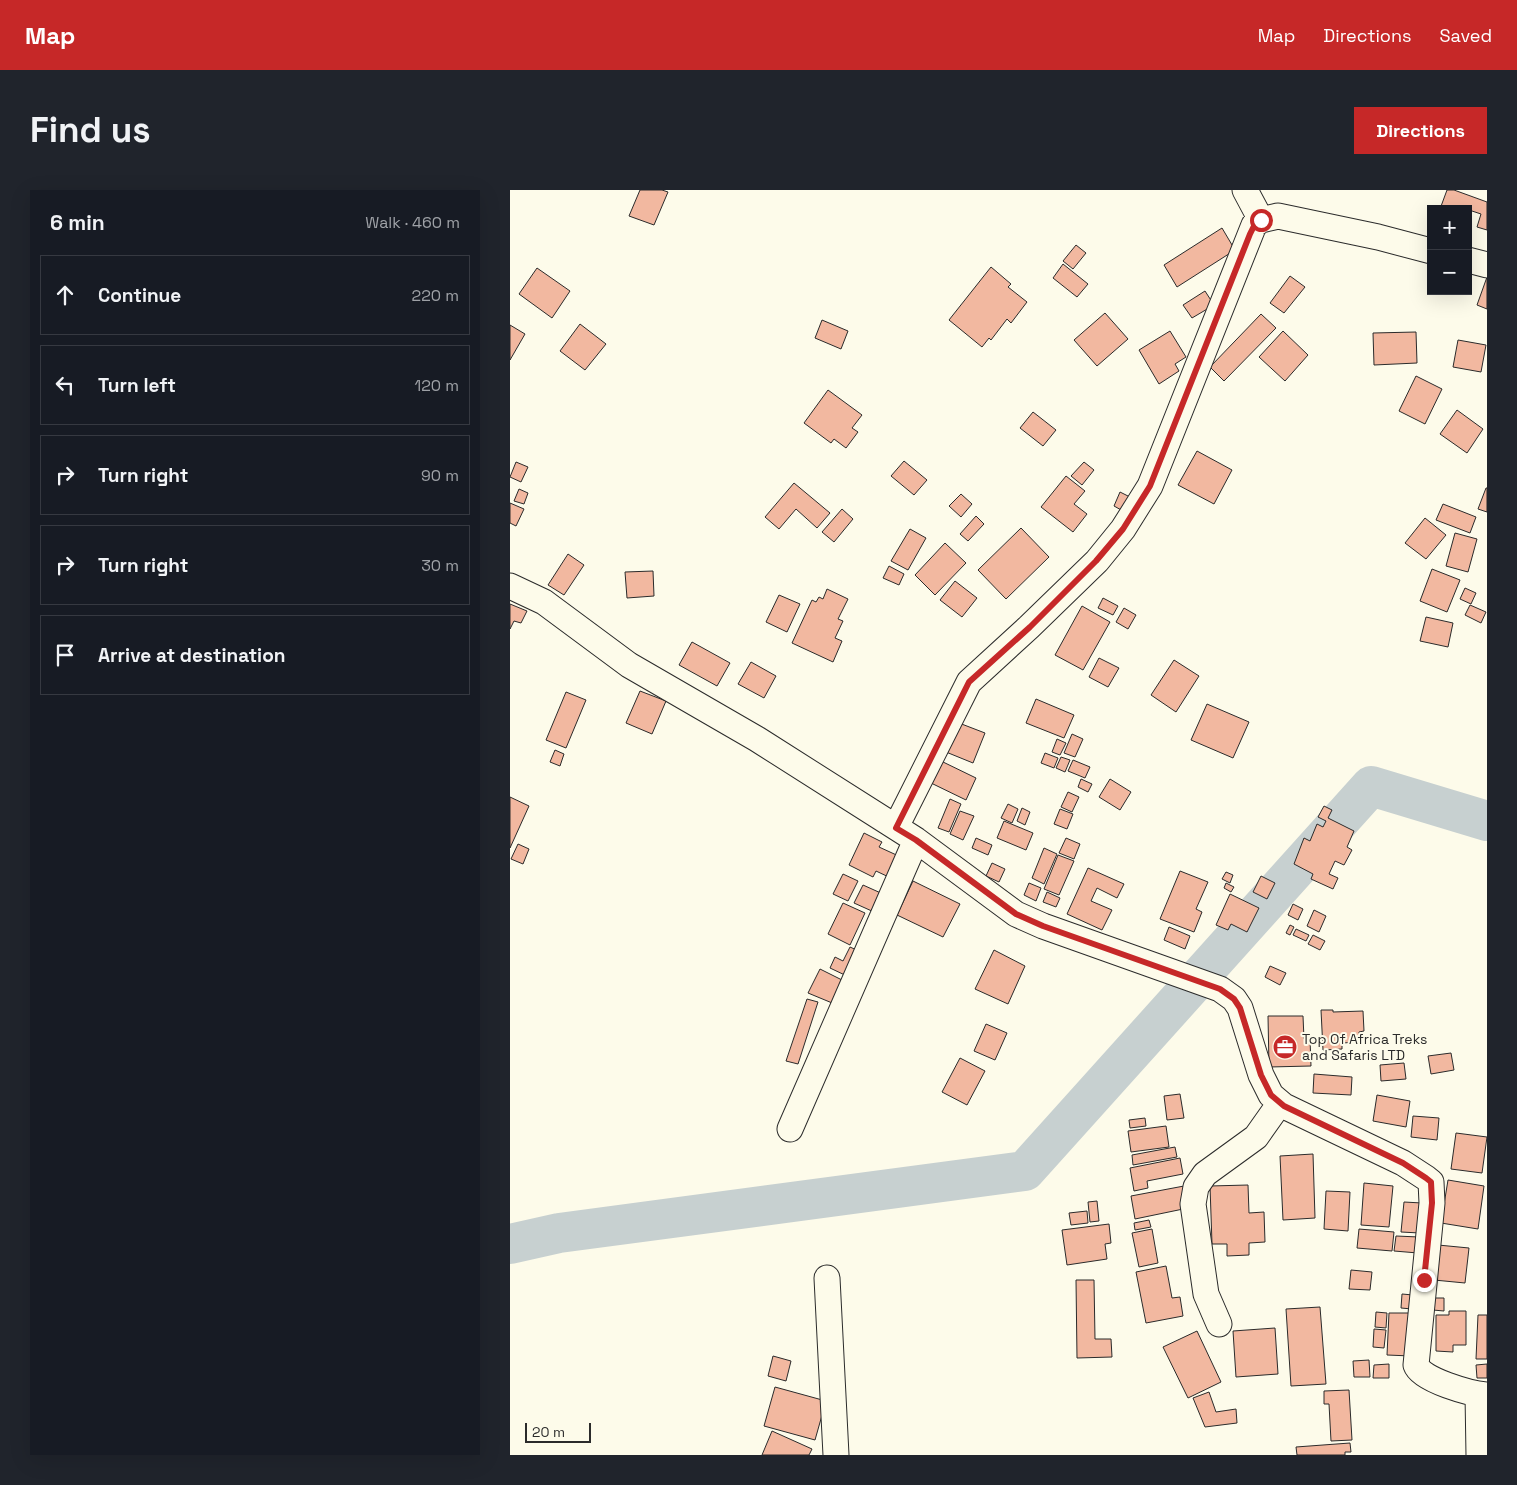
<!DOCTYPE html>
<html lang="en">
<head>
<meta charset="utf-8">
<style>
	:root { --surface:#171b24; --page:#20242c; --text:#f1f3f6; --muted:#9ea1a6; --line:#363941; --accent:#c62828 }
	body { margin:0; font-family:"Space Grotesk",sans-serif; background:var(--page); color:var(--text) }
	.controls { position:absolute; right:15px; top:15px; display:grid; overflow:hidden; border-radius:0px; box-shadow:0 5px 20px #0002 }
	.controls button { width:45px; height:45px; display:grid; place-items:center; padding:0; border:0; border-bottom:1px solid var(--line); background:var(--surface); color:var(--text); font:25px sans-serif }
	.scale { position:absolute; left:15px; bottom:12px; width:66px; box-sizing:border-box; padding-left:5px; border:2px solid #2b2b2b; border-top:0; font-size:14px; line-height:18px; white-space:nowrap; color:#2b2b2b; -webkit-text-stroke:4px #fdfbea; paint-order:stroke }
	.stop { position:absolute; width:15px; height:15px; margin:-11px; border:4px solid #c62828; border-radius:50%; background:#fff }
	.stop.end { background:#c62828; border-color:#fff; box-shadow:0 1px 5px #0008 }
	.list { margin:0; padding:0; list-style:none }
	h2 { display:flex; justify-content:space-between; align-items:center; height:65px; margin:0; padding:0 20px; font-size:21px }
	h2 small { font-size:16px; font-weight:400; color:var(--muted) }
	.list li { display:grid; grid-template-columns:32px 1fr auto; gap:15px; align-items:center; box-sizing:border-box; height:80px; margin:0 10px 10px; padding:0 10px; border:1px solid var(--line); border-radius:0px }
	.list b { display:block; font-size:19px; white-space:nowrap }
	.list em { font-size:16px; font-style:normal; color:var(--muted) }
	.icon { flex:none; width:28px; height:28px; fill:none; stroke:currentColor; stroke-width:2; stroke-linecap:round; stroke-linejoin:round }
	.map { position:relative; flex:none; width:977px; height:1265px; overflow:hidden; border-radius:0px }
	header { display:flex; align-items:center; gap:30px; box-sizing:border-box; height:70px; padding:0 25px; background:var(--accent); color:#fff }
	header strong { font-size:24px }
	nav { display:flex; gap:28px; margin-inline-start:auto; font-size:18px }
	.intro { display:flex; align-items:center; justify-content:space-between; box-sizing:border-box; height:120px; padding:0 30px }
	h1 { margin:0; font-size:35px }
	.button { padding:12px 22px; border-radius:0px; background:var(--accent); color:#fff; font-size:18px; font-weight:700 }
	main { display:flex; gap:30px; padding:0 30px }
	aside { flex:1; background:var(--surface); border-radius:0px; box-shadow:0 5px 20px #0002 }
	.map>svg:first-child { display:block }
	.lines { fill:none; stroke-linecap:round; stroke-linejoin:round }
	.river { stroke:#c7d0d0; stroke-width:40 }
	.building { fill:#f2b8a0; stroke:#2b2b2b }
	.minor-casing { stroke:#2b2b2b; stroke-width:27 }
	.minor { stroke:#fdfbea; stroke-width:25 }
	.route { stroke:#c62828; stroke-width:6 }
	.labels { text-anchor:middle; stroke-width:4; stroke-linejoin:round; paint-order:stroke }
	.poi-label { font-size:14px; fill:#2b2b2b; stroke:#fdfbea; text-anchor:start }
</style>
</head>
<body>
<header>
<strong>Map</strong>
<nav><a>Map</a><a>Directions</a><a>Saved</a></nav>
</header>
<div class="intro"><h1>Find us</h1><a class="button">Directions</a></div>
<main>
<aside>
<h2>6 min<small>Walk · 460 m</small></h2>
<ul class="list">
<li><svg class="icon" aria-label="ahead" viewBox="0 0 24 24"><path d="M12 20V5M6 11l6-6 6 6"/></svg><div><b>Continue</b></div><em>220 m</em></li>
<li><svg class="icon" aria-label="left" viewBox="0 0 24 24"><path d="M17 20v-9H6M10 6l-5 5 5 5"/></svg><div><b>Turn left</b></div><em>120 m</em></li>
<li><svg class="icon" aria-label="right" viewBox="0 0 24 24"><path d="M7 20v-9h11M14 6l5 5-5 5"/></svg><div><b>Turn right</b></div><em>90 m</em></li>
<li><svg class="icon" aria-label="right" viewBox="0 0 24 24"><path d="M7 20v-9h11M14 6l5 5-5 5"/></svg><div><b>Turn right</b></div><em>30 m</em></li>
<li><svg class="icon" aria-label="arrive" viewBox="0 0 24 24"><path d="M6 21V4h12l-3 4 3 4H6"/></svg><div><b>Arrive at destination</b></div></li>
</ul>
</aside>
<div class="map">
<svg width="977" height="1265" viewBox="0 0 977 1265">
	<rect width="100%" height="100%" fill="#fdfbea"/>
	<g class="lines">
		<path class="river" d="M0 1054 49 1043 515 981 861 596 977 631"/>
	</g>
	<path class="building" d="M130 0H152L158 2 144 35 119 26Z
		M937 0H944L977 12V40L967 37 971 24 950 17V19H930Z
		M712 38 725 60 667 97 654 75Z
		M566 55 576 63 563 79 553 71Z
		M553 74 578 94 567 107 543 88Z
		M481 77 501 94 498 97 517 112 501 133 497 129 481 150 479 148 472 157 439 130Z
		M27 78 60 101 42 128 9 104Z
		M780 86 795 97 774 123 760 113Z
		M977 87V119L967 115Z
		M695 101 704 115 682 128 673 115Z
		M595 123 618 149 587 176 564 150Z
		M751 124 766 138 714 191 700 177Z
		M312 130 338 141 331 159 305 148Z
		M70 134 96 154 75 180 50 161Z
		M0 135 15 144 0 170Z
		M660 141 676 167 665 174 669 181 649 194 629 160Z
		M773 141 798 165 775 191 749 167Z
		M906 142 907 173 864 175 863 143Z
		M948 150 976 155 971 182 943 177Z
		M906 186 932 199 915 234 889 221Z
		M318 200 352 225 342 238 348 242 336 258 324 249 321 253 294 233Z
		M947 220 973 239 957 263 930 244Z
		M523 222 546 240 533 256 510 238Z
		M687 261 722 280 704 314 668 295Z
		M394 271 417 290 404 305 381 286Z
		M6 272 18 277 11 292 0 287Z
		M574 272 584 280 572 295 561 286Z
		M556 286 575 301 564 314 577 324 563 342 531 317Z
		M284 293 320 323 307 338 286 319 269 339 255 327Z
		M976 298H977V322L968 319Z
		M9 299 18 303 14 314 4 311Z
		M610 302 620 307 613 321 604 316Z
		M451 304 462 314 451 327 439 316Z
		M0 313 14 319 6 336 0 333Z
		M933 314 966 327 960 343 926 330Z
		M332 319 343 329 324 352 312 342Z
		M466 326 474 334 458 351 450 344Z
		M915 328 936 345 916 369 895 353Z
		M511 338 539 367 496 409 468 380Z
		M400 339 416 348 398 380 381 371Z
		M945 343 967 349 958 382 936 376Z
		M435 353 456 373 425 405 405 385Z
		M58 364 74 375 54 405 38 395Z
		M379 376 394 384 389 395 373 388Z
		M922 379 950 390 937 422 910 411Z
		M143 381 144 406 117 408 115 382Z
		M445 391 467 408 452 427 430 410Z
		M955 398 966 403 961 414 950 409Z
		M317 399 338 409 328 429 333 431 325 448 332 451 323 472 282 453 302 410 306 412 309 407 313 409Z
		M269 405 290 414 277 442 256 432Z
		M593 408 608 416 603 425 588 418Z
		M0 414 17 421 11 433 4 431 0 439Z
		M960 415 976 422 971 433 955 425Z
		M572 416 600 432 573 480 545 465Z
		M614 418 626 425 618 439 606 432Z
		M916 427 943 433 938 457 910 451Z
		M182 452 220 473 207 496 169 475Z
		M589 468 609 478 598 497 579 487Z
		M664 470 689 486 666 522 641 505Z
		M241 472 266 486 254 508 228 494Z
		M130 501 156 511 142 544 116 533Z
		M56 502 76 510 56 558 36 550Z
		M526 509 564 525 554 548 516 533Z
		M697 514 739 532 723 568 681 550Z
		M449 533 475 543 463 573 436 562Z
		M562 544 573 549 565 567 554 563Z
		M547 549 556 553 550 565 542 562Z
		M45 560 54 564 50 576 40 572Z
		M535 563 548 568 544 578 531 573Z
		M551 567 560 570 555 582 546 578Z
		M563 570 580 577 575 588 558 581Z
		M431 571 466 588 456 610 421 593Z
		M571 589 582 594 578 602 568 597Z
		M600 589 621 602 610 620 589 607Z
		M558 602 569 607 562 622 551 617Z
		M0 607 19 616 0 658Z
		M440 609 451 614 439 642 428 638Z
		M498 614 508 619 502 633 491 628Z
		M814 616 822 620 818 628 844 641 837 657 842 660 834 675 825 671 819 684 828 688 823 699 801 689 803 684 784 674 794 648 800 651 807 634 813 637 816 631 808 627Z
		M512 618 520 622 515 635 507 631Z
		M550 619 563 624 557 639 544 634Z
		M450 621 464 626 453 650 440 644Z
		M494 631 523 643 516 660 487 648Z
		M354 643 372 652 369 657 393 668 383 689 366 681 363 687 339 675Z
		M466 648 482 655 478 665 462 658Z
		M556 648 570 654 564 669 549 663Z
		M8 654 19 659 13 674 1 669Z
		M534 658 547 664 534 694 522 688Z
		M548 665 564 671 549 705 534 699Z
		M482 673 495 679 489 692 476 686Z
		M578 678 614 694 607 708 587 698 581 711 602 720 592 740 557 724Z
		M670 681 698 692 686 719 692 722 684 742 650 729Z
		M716 682 723 685 720 693 712 689Z
		M333 684 348 691 338 711 323 704Z
		M751 686 765 693 757 709 743 702Z
		M403 691 450 714 433 747 387 725Z
		M519 693 531 698 526 711 514 705Z
		M716 693 724 697 721 702 714 698Z
		M353 695 373 704 364 722 344 713Z
		M537 702 550 708 546 717 533 712Z
		M720 704 749 718 737 742 721 734 718 740 706 735Z
		M333 713 355 723 340 755 318 744Z
		M783 714 793 719 788 730 778 725Z
		M804 720 816 726 809 742 797 736Z
		M780 735 784 737 780 745 776 743Z
		M659 737 680 746 675 759 654 750Z
		M786 739 799 745 796 751 783 745Z
		M803 745 815 751 810 760 798 754Z
		M340 757 351 762 339 787 320 778 325 767 333 771Z
		M484 760 515 776 498 814 465 799Z
		M760 776 776 783 770 795 755 787Z
		M310 779 336 792 327 815 298 803Z
		M297 809 308 812 288 874 276 871Z
		M811 820H823V822L853 821 854 841 849 842 850 852 832 853V859L813 860Z
		M758 826H793L794 849H800L801 876 759 877Z
		M476 834 497 843 485 870 464 861Z
		M941 863 944 880 921 884 918 866Z
		M450 868 475 881 457 915 432 902Z
		M894 873 896 889 871 891 870 875Z
		M804 884 842 887 841 905 803 903Z
		M670 904 674 928 657 930 654 906Z
		M867 905 900 911 896 937 863 931Z
		M903 926 929 928 927 950 901 947Z
		M635 928 636 936 620 938 619 930Z
		M656 936 659 957 621 962 618 941Z
		M946 943 977 947 972 983 941 979Z
		M665 957 667 967 623 975 622 965Z
		M803 964 805 1028 773 1030 770 966Z
		M670 968 673 984 637 991 638 998 624 1001 620 978Z
		M938 990 974 996 968 1039 931 1033Z
		M854 993 883 996 879 1037 851 1035Z
		M738 995 739 1023 754 1022 755 1052 739 1053V1065L717 1066V1054H702L700 996Z
		M674 996 678 1018 625 1029 621 1006Z
		M816 1001 840 1002 838 1041 814 1039Z
		M587 1011 589 1031 580 1032 578 1012Z
		M894 1012 912 1013 910 1043 891 1042Z
		M577 1021 578 1033 561 1035 559 1023Z
		M639 1030 641 1037 625 1040 624 1033Z
		M599 1034 601 1053 595 1054 597 1069 557 1075 552 1040Z
		M642 1039 648 1073 629 1077 622 1043Z
		M849 1039 884 1042 882 1061 847 1058Z
		M886 1046 909 1047 908 1063 884 1061Z
		M928 1055 959 1058 955 1093 924 1090Z
		M656 1076 662 1108 670 1107 673 1126 636 1133 626 1082Z
		M841 1080 862 1082 860 1100 839 1099Z
		M566 1090H584L585 1149H601L602 1167 567 1168Z
		M892 1104 903 1105 902 1119 891 1118Z
		M923 1108H934V1121L923 1120Z
		M810 1117 816 1194 781 1196 776 1119Z
		M939 1121H956V1155H943V1162L926 1161V1125H939Z
		M866 1122 877 1123 876 1138 865 1137Z
		M879 1123H902L901 1166 877 1165Z
		M968 1125H977V1169H966Z
		M765 1138 768 1184 726 1187 723 1141Z
		M864 1139 876 1140 874 1158 863 1157Z
		M687 1141 711 1192 678 1208 653 1157Z
		M263 1166 281 1171 276 1191 258 1186Z
		M859 1170 860 1187H844L843 1171Z
		M879 1174V1188H863L864 1175Z
		M977 1174V1188H967L966 1175Z
		M265 1197 316 1211 305 1250 254 1236Z
		M839 1200 842 1250 821 1251 819 1214H814V1201Z
		M699 1202 706 1222 726 1219 727 1233 695 1237 683 1208Z
		M262 1241 302 1259 299 1265H252Z
		M840 1253 841 1262H835V1265H787L786 1257Z"/>
	<g class="lines">
		<defs>
			<path id="minor" d="M735 0 751 30
				M958 70 977 75
				M0 396 34 412 119 475 247 549 406 650 506 724 533 736 710 799 724 809 730 818 751 885 761 905 774 916 893 973 916 988 921 992 922 1013 906 1175C911 1190 961 1204 977 1205
				M386 637 459 492 519 437 587 371 613 339 640 296 744 35 751 30 768 26 868 47 921 61
				M280 939 406 650
				M317 1088 326 1265
				M709 1134 696 1104 683 1014 686 997 695 984 746 947 770 913
				M968 1204 969 1265"/>
		</defs>
		<use href="#minor" class="minor-casing"/>
		<use href="#minor" class="minor"/>
	</g>
	<g class="lines">
		<path class="route" d="M751 30 744 36 740 44 640 296 613 339 586 371 520 437 459 492 386 638 406 650 506 724 533 736 710 799 724 809 730 818 751 885 761 905 774 916 893 973 916 988 921 992 922 1013 914 1090"/>
	</g>
	<defs>
		<symbol id="office-disc" viewBox="-11 -11 22 22"><circle r="9.5" fill="#c62828" stroke="#fdfbea"/><path d="M-6-3h4V-5.5h4V-3h4V5H-6ZM-1-4.5V-3h2v-1.5ZM-6 0V1H6V0Z" fill="#fff"/></symbol>
	</defs>
	<g fill-rule="evenodd">
		<use href="#office-disc" x="761" y="843" width="28" height="28"/>
	</g>
	<g class="labels">
		<g class="poi-label">
			<text x="792" y="854">Top Of Africa Treks<tspan x="792" dy="16">and Safaris LTD</tspan></text>
		</g>
	</g>
</svg>
<div class="controls">
<button>+</button>
<button>−</button>
</div>
<div class="scale">20 m</div>
<div class="stop" style="left:751px;top:30px"></div>
<div class="stop end" style="left:914px;top:1090px"></div>
</div>
</main>
</body>
</html>
